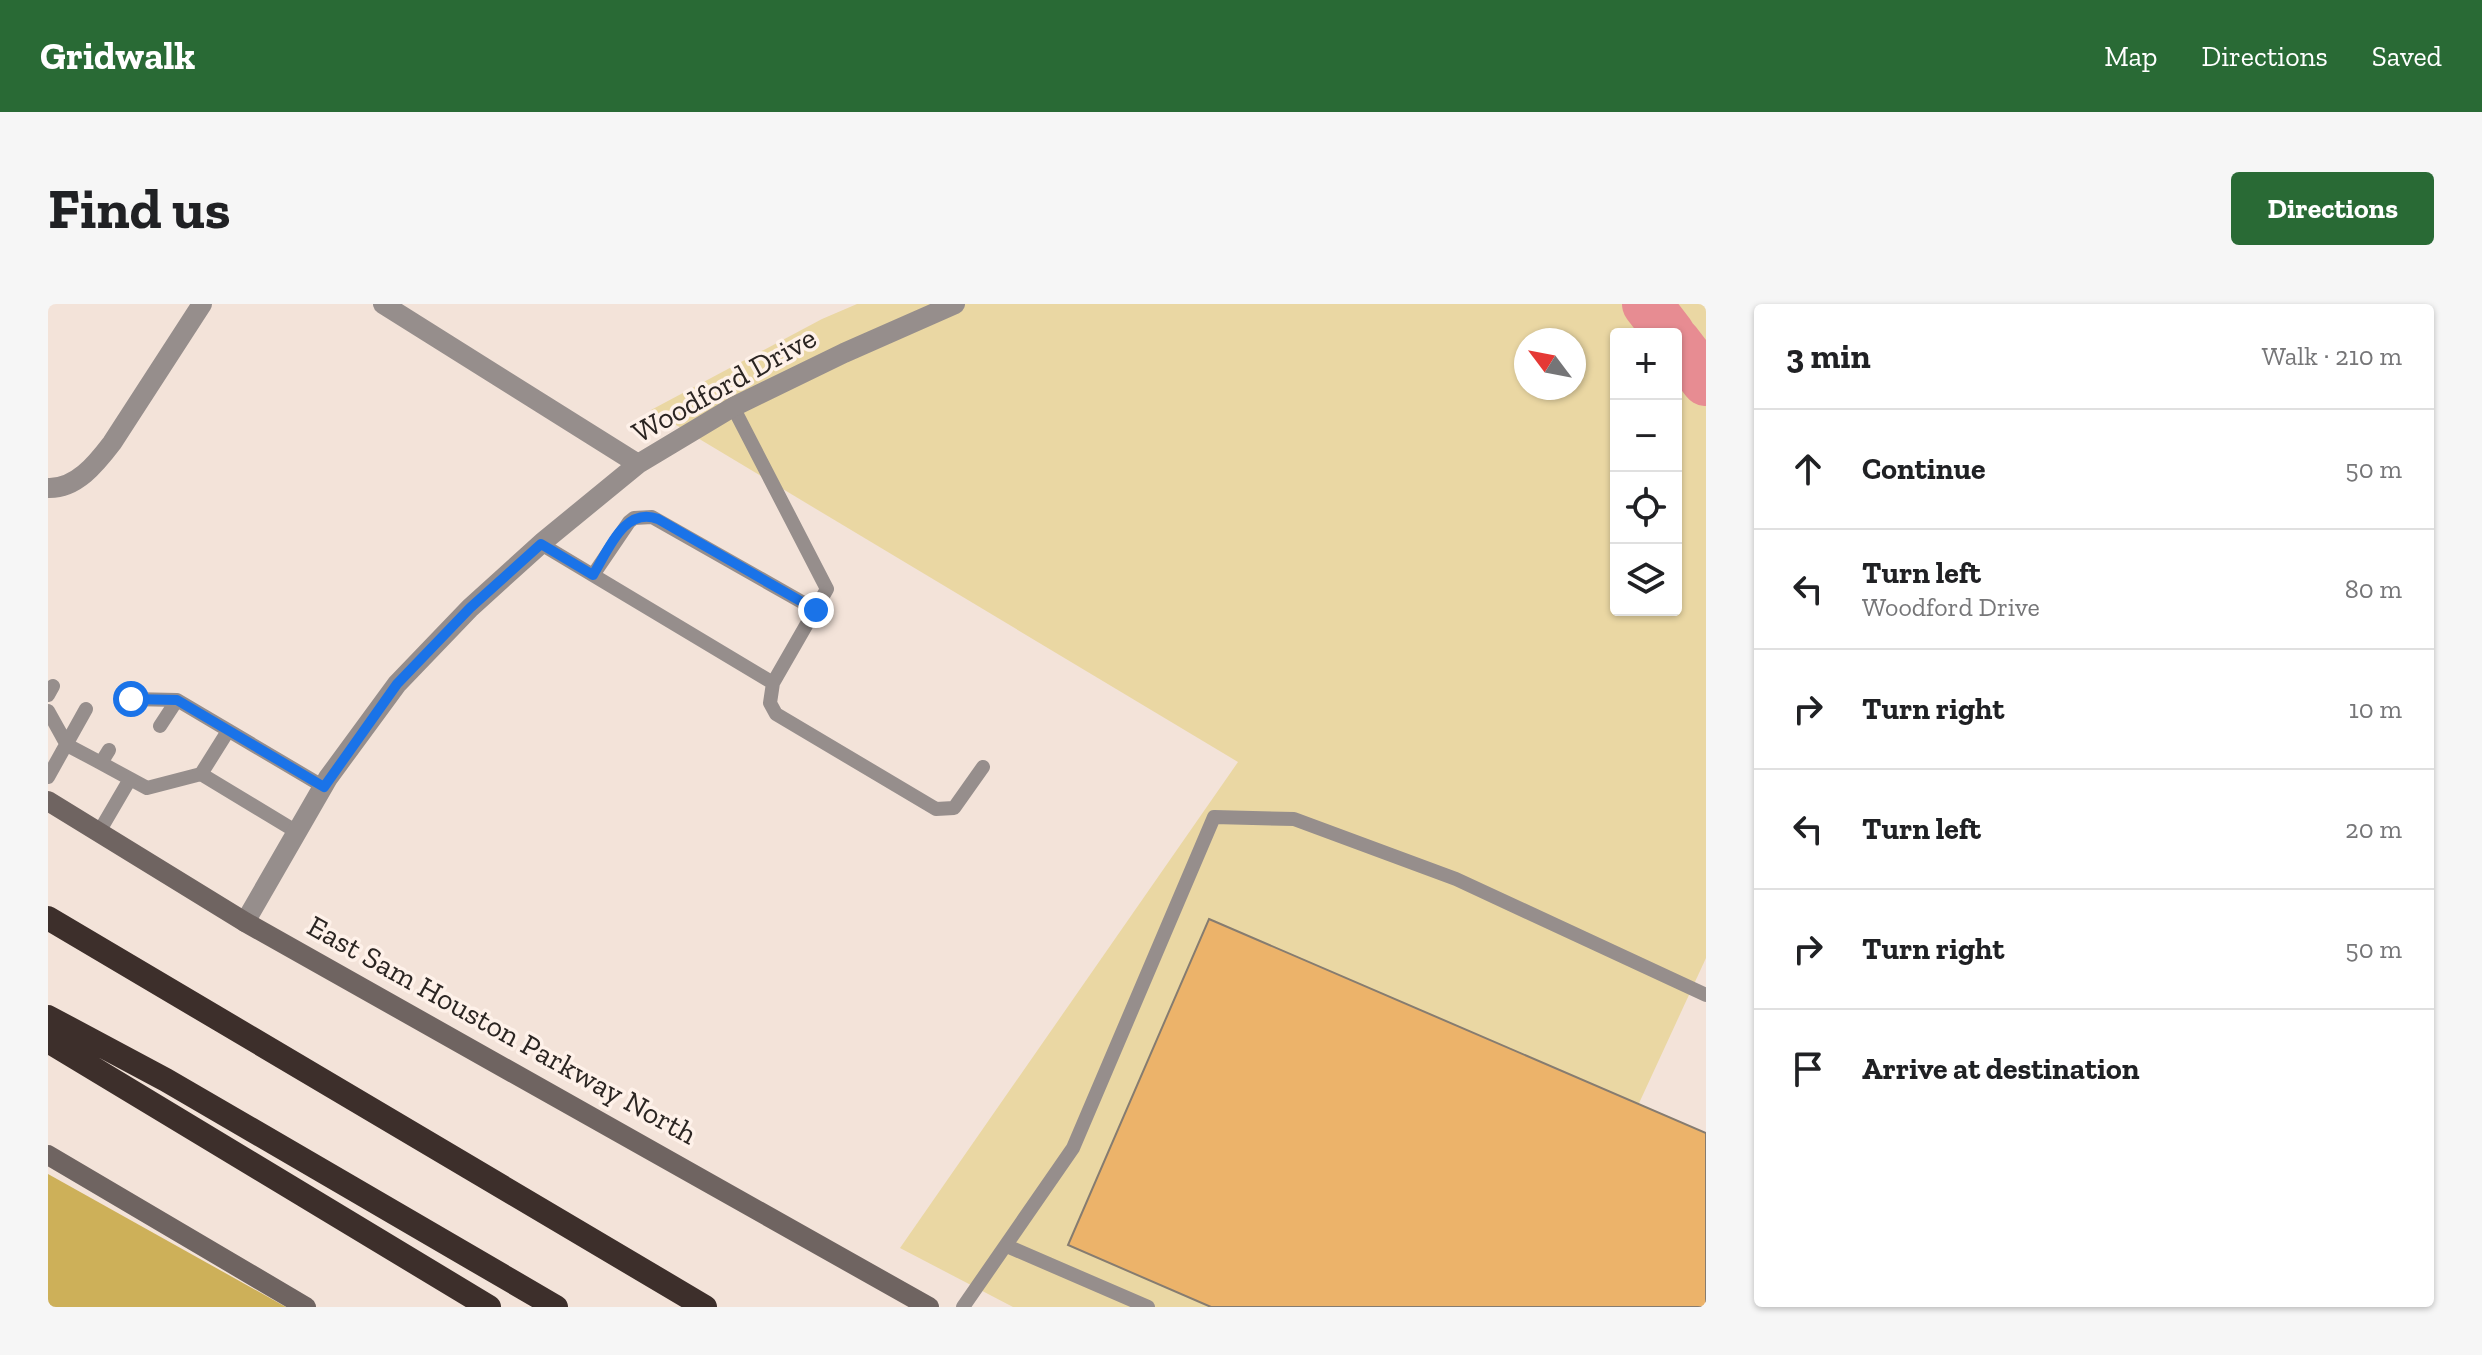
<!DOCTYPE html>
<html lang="en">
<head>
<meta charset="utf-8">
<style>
	:root { --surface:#fff; --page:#f6f6f6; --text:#202124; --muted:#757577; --line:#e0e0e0; --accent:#296a35 }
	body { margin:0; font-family:"Zilla Slab",serif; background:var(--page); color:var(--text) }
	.controls { position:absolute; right:24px; top:24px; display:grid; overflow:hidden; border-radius:8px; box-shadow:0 2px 6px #0004 }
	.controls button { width:72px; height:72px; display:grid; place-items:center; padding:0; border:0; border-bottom:2px solid var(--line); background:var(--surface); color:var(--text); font:40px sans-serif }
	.compass { position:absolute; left:1466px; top:24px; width:72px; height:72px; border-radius:50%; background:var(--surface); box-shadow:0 2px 6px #0004; rotate:302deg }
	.stop { position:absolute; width:24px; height:24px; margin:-18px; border:6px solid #1a73e8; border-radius:50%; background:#fff }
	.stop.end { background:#1a73e8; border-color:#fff; box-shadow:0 2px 8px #0008 }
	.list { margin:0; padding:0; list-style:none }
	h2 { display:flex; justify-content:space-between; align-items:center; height:104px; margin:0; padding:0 32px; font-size:34px }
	h2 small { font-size:26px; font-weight:400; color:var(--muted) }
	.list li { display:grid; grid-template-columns:52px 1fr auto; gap:24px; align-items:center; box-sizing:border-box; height:120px; padding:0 32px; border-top:2px solid var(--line) }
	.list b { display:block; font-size:30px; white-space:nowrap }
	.list p { margin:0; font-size:26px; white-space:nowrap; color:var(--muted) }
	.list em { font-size:26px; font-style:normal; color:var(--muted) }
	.icon { flex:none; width:44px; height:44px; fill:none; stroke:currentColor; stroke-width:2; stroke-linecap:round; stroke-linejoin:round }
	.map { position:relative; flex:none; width:1658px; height:1003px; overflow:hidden; border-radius:8px }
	header { display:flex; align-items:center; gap:48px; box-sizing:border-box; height:112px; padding:0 40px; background:var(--accent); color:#fff }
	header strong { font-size:38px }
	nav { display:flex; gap:44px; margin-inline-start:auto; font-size:28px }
	.intro { display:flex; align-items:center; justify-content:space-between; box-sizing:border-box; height:192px; padding:0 48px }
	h1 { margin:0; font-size:56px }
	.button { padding:20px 36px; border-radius:8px; background:var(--accent); color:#fff; font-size:28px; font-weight:700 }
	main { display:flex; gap:48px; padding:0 48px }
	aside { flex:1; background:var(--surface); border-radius:8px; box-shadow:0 2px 6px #0004 }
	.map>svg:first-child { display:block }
	.green { fill:#ead7a3; fill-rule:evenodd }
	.forest { fill:#cdb059 }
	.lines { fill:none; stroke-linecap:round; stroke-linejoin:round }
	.river { stroke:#e78c92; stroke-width:50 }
	.building { fill:#ecb36a; stroke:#867c70; stroke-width:2 }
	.lane { stroke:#968e8c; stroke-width:14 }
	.street { stroke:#968e8c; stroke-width:20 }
	.secondary { stroke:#6f6461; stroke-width:20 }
	.highway { stroke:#3d2f2b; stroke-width:24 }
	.route { stroke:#1a73e8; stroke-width:10 }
	.labels { text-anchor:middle; stroke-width:7; stroke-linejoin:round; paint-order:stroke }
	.street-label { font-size:30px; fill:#2b2522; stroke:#fef1e9 }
</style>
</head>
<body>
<header>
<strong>Gridwalk</strong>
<nav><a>Map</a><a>Directions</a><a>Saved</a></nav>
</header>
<div class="intro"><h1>Find us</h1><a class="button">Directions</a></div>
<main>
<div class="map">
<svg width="1658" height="1003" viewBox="0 0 1658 1003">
	<rect width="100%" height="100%" fill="#f3e3d9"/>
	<path class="green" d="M809 0H1658V654L1497 1003H965L852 944 1190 458 603 106 774 15ZM1568 30H1628V306H1568ZM1478 36H1526V84H1478Z"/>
	<path class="forest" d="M0 870 238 1003H0Z"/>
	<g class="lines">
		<path class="river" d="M1599 0 1622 30
			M1628 38 1658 77"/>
	</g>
	<path class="building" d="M1161 615 1658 829V1003H1163L1020 941Z"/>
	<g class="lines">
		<path class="lane" d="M685 103 779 285 725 379 722 399 728 410 888 505 906 504 935 463
			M493 240 725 379
			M545 271 581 218 586 214 604 213 768 306
			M0 391 5 382
			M83 395 129 396 276 483
			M0 407 19 441 53 459 61 446
			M112 422 129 396
			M53 459 99 484 153 470 249 528
			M153 470 180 427
			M0 473 38 405
			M51 528 82 475
			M959 942 1100 1003
			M915 1003 1025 844 1166 513 1246 515 1408 575 1658 691"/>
		<path class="street" d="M335 0 590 160
			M0 184C28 185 48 160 64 139L154 0
			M197 618 280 474 349 380 422 304 496 237 590 160 685 103 796 49 907 0"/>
		<path class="secondary" d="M0 497 197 618 881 1003
			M0 851 258 1003"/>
		<path class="highway" d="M0 614 657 1003
			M0 713 118 776 508 1003
			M0 737 441 1003"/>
	</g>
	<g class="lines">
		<path class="route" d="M83 395 129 396 276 483 349 380 422 304 493 240 545 271C560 247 576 202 610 215L768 306"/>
	</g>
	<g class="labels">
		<g class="street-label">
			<text transform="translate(676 81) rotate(-29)" y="10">Woodford Drive</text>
			<text transform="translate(454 726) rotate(29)" y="10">East Sam Houston Parkway North</text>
		</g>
	</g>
</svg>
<div class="controls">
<button>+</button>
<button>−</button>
<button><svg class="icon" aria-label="locate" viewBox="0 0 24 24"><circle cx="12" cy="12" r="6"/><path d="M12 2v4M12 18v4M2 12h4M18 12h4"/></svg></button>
<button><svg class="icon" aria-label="layers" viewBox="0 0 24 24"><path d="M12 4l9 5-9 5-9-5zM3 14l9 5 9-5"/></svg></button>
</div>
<svg class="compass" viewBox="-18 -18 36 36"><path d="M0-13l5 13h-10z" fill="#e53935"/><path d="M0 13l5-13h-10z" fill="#757577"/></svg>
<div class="stop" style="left:83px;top:395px"></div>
<div class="stop end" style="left:768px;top:306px"></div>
</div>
<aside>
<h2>3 min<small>Walk · 210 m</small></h2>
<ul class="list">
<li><svg class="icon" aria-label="ahead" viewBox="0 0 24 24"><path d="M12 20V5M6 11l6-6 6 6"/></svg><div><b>Continue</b></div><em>50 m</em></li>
<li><svg class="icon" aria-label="left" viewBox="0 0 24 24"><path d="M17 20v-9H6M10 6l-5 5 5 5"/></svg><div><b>Turn left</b><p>Woodford Drive</p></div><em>80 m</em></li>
<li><svg class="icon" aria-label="right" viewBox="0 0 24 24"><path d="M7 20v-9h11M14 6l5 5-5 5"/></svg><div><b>Turn right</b></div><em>10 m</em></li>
<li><svg class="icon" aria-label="left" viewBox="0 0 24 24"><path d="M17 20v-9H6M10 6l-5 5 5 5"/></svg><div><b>Turn left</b></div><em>20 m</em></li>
<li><svg class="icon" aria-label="right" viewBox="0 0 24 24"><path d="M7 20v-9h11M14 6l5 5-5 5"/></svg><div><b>Turn right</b></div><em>50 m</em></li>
<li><svg class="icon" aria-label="arrive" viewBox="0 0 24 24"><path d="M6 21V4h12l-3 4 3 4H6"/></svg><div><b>Arrive at destination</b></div></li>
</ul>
</aside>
</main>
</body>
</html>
